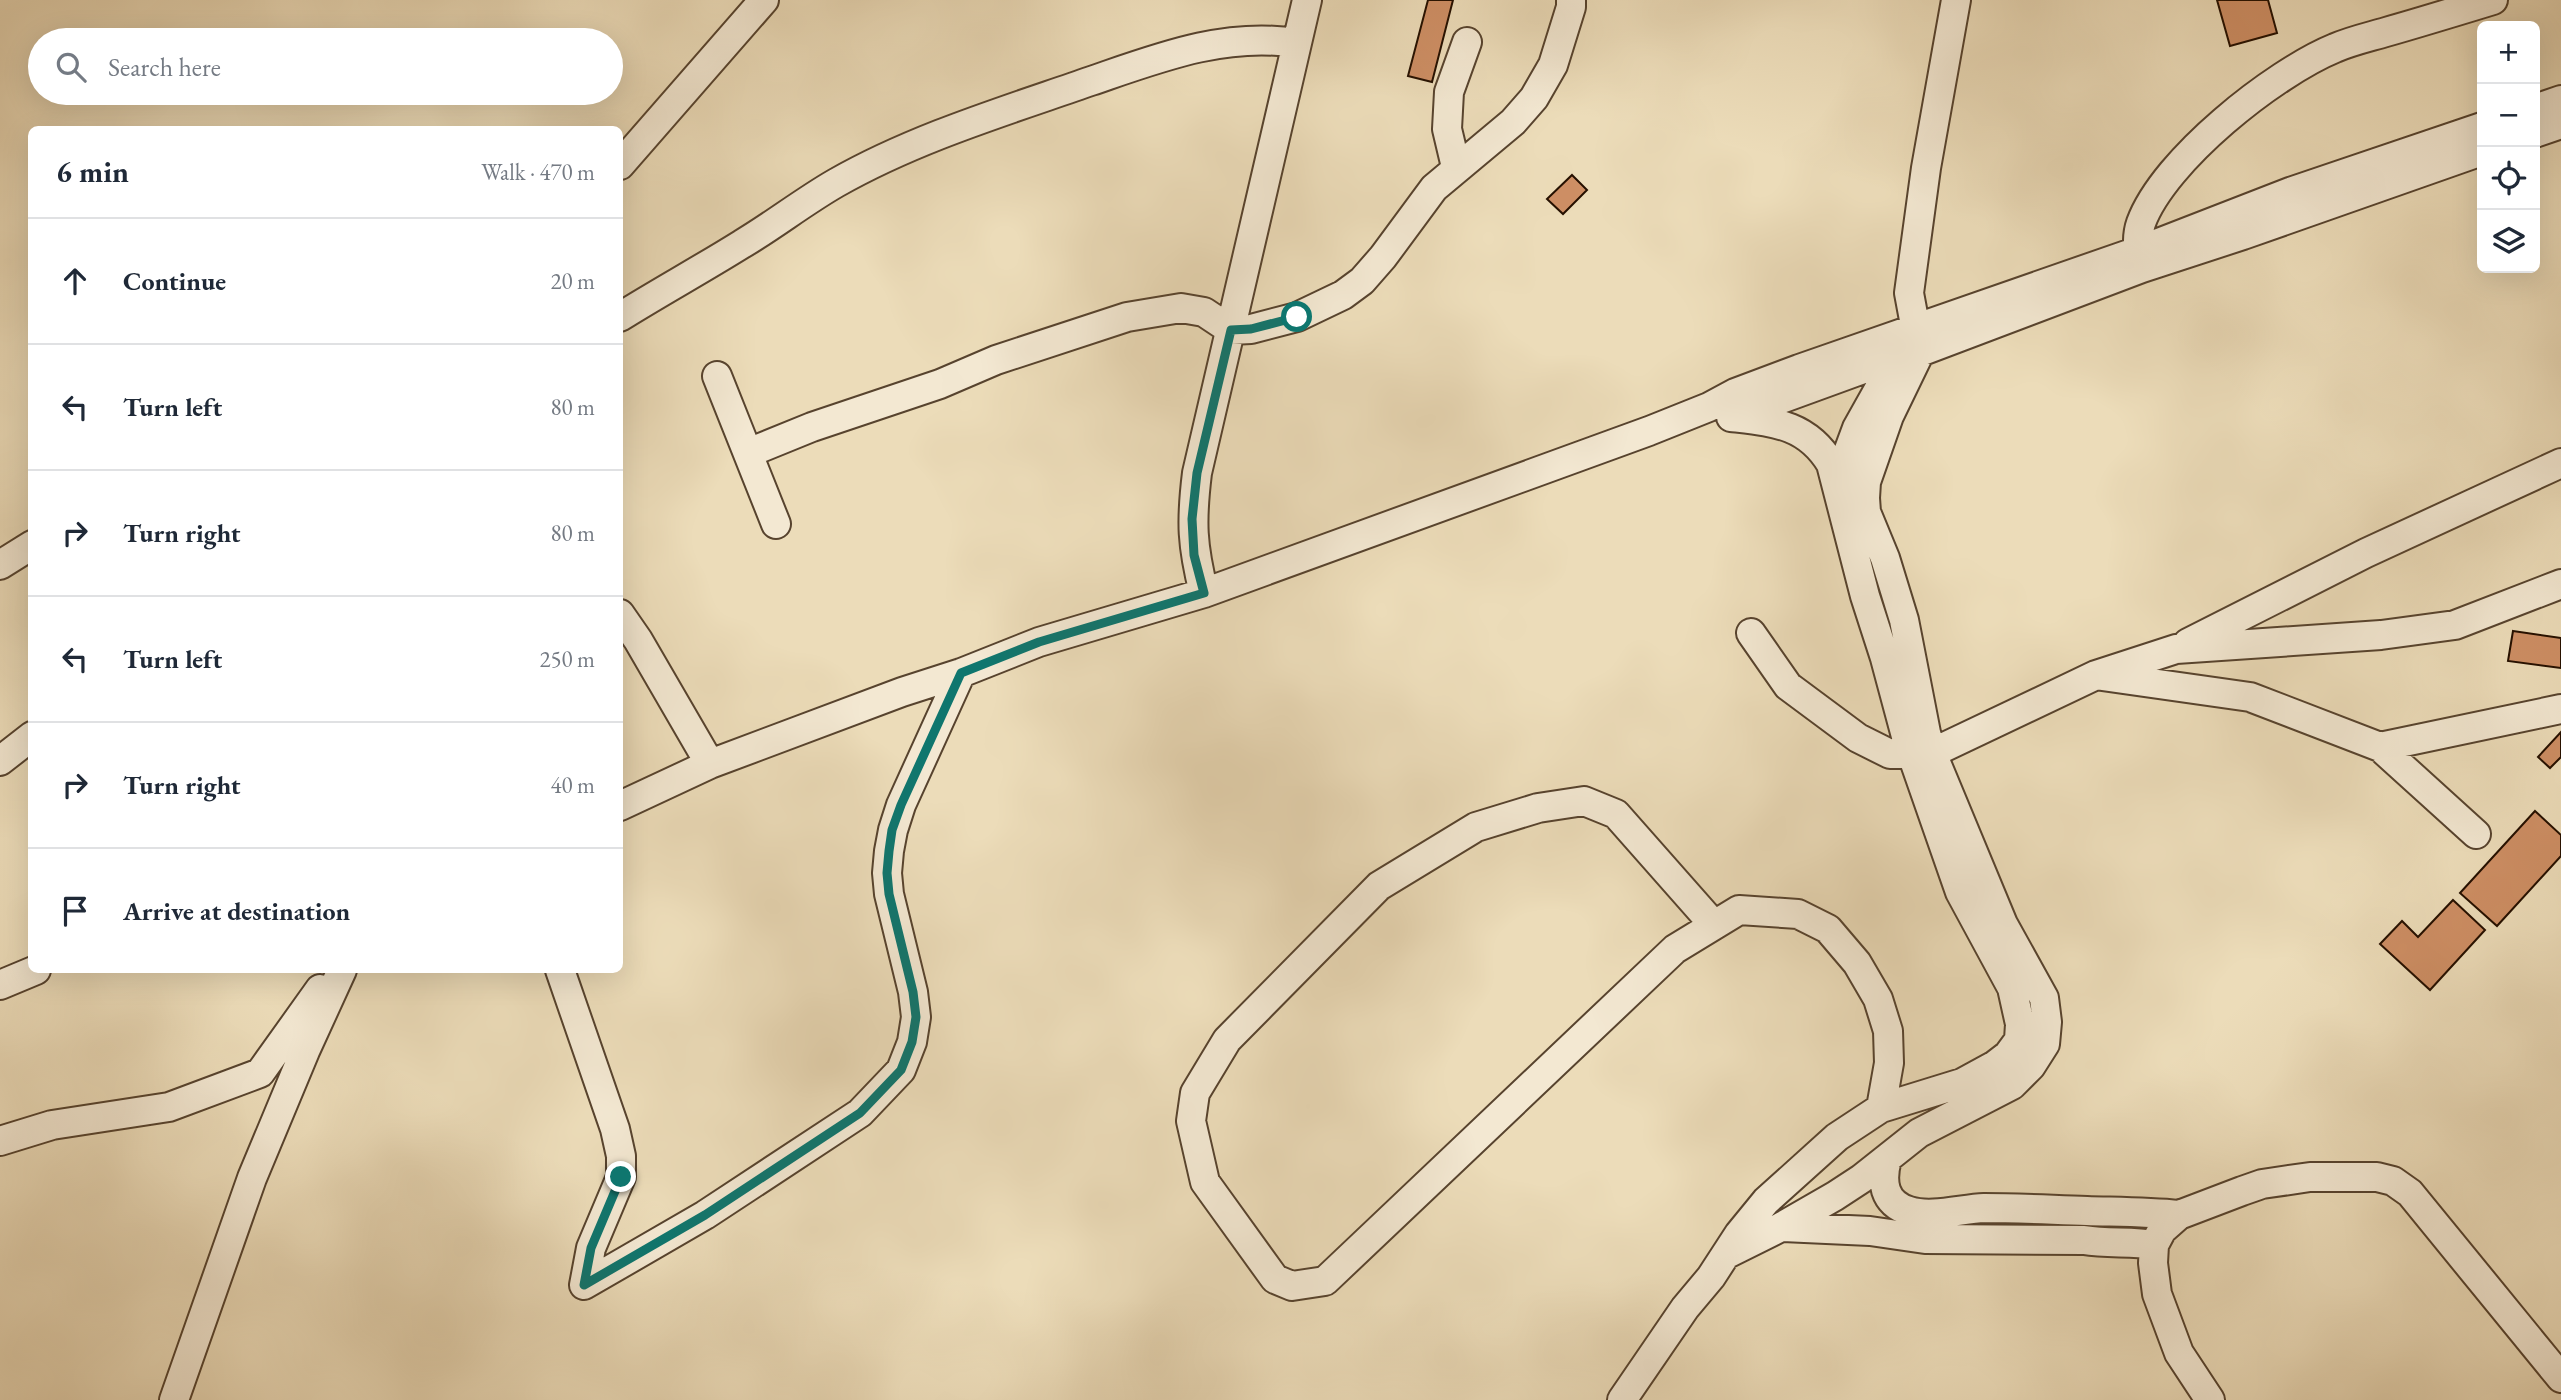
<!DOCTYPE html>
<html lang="en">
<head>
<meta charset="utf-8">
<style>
	:root { --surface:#fff; --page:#f2f2f3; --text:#1f2937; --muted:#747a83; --line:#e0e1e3 }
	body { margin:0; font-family:"EB Garamond",serif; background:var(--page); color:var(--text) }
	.controls { position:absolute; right:21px; top:21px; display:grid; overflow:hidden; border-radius:10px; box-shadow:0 7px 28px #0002 }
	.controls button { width:63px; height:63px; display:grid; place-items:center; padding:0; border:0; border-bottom:2px solid var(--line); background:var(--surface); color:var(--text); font:35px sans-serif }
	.stop { position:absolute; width:21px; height:21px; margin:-16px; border:5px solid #0f766e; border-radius:50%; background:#fff }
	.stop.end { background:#0f766e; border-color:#fff; box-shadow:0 2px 7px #0008 }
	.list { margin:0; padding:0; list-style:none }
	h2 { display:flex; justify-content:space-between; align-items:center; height:91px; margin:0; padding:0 28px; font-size:30px }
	h2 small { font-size:23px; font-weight:400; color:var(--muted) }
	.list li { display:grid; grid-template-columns:46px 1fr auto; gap:21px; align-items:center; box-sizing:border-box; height:126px; padding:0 28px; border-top:2px solid var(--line) }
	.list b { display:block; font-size:26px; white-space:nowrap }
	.list em { font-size:23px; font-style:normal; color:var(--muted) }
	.icon { flex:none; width:38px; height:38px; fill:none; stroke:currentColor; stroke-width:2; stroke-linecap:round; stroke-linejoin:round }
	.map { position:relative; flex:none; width:2561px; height:1400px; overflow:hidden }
	.search { position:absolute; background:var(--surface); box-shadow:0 7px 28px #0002; left:28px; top:28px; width:595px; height:77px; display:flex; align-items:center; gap:18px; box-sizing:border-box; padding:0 24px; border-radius:38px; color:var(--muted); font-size:26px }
	.panel { position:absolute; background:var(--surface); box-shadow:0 7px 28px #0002; left:28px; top:126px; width:595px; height:847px; border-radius:10px }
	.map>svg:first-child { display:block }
	.building { fill:#ce8f65; stroke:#251000; stroke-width:2 }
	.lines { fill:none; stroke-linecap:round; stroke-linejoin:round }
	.minor-casing { stroke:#57432e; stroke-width:32 }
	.minor { stroke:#f3e8d2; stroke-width:28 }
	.route { stroke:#0f766e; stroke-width:9 }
</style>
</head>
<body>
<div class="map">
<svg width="2561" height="1400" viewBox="0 0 2561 1400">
	<rect width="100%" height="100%" fill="#ecdcb9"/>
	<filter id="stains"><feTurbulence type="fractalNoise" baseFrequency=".00286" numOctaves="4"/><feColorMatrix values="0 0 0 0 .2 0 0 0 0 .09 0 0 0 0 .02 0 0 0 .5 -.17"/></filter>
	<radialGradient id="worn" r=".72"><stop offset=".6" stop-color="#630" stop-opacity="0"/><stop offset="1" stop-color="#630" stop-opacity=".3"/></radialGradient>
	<path class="building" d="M1428 0H1453L1432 82 1408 76Z
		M2217 0H2268L2277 33 2230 46Z
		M1572 175 1587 190 1563 214 1547 199Z
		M2513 631 2561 638V668L2508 661Z
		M2561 732V757L2550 768 2538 757Z
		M2535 811 2561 835V856L2497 926 2460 893Z
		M2453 900 2485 930 2430 990 2380 944 2402 921 2418 937Z"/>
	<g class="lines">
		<defs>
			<path id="minor" d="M2535 109 2561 100
				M2535 133 2561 124
				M620 165 764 0
				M1456 167 1447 129 1449 92 1467 42
				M2141 265C2138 251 2136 237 2141 223 2164 160 2274 73 2335 48 2351 41 2369 37 2386 32 2421 22 2457 11 2493 0
				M620 317C660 292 702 269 742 244 774 225 803 202 836 183 915 138 1005 111 1091 81 1158 58 1224 32 1296 43
				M717 376 776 524
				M1737 415 1896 357 1920 352 2142 268 2243 235 2482 151
				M748 453 812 427 940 384 996 360 1127 317 1181 308 1204 312 1231 330 1251 329 1297 317 1343 295 1362 281 1383 257 1434 188 1513 122 1534 98 1553 65 1571 7V0
				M1841 488 1847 455 1857 428 1899 353
				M0 565 32 545
				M1204 593C1192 545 1191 522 1197 473L1307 0
				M620 614 638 640 710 764
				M1751 633 1788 686 1858 738 1890 754 1932 753 2096 675 2176 649 2381 635 2455 625 2561 584
				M2188 643 2366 553 2561 463
				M2102 676 2250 697 2380 747 2561 709
				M2380 747 2476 834
				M0 761 32 736
				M620 806 710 764 902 692 961 673 1039 642 1204 593 1649 431 1709 407 1735 393 1799 369 2138 251 2290 192 2482 127
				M1714 925 1616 814 1584 801 1538 808 1476 827 1379 886 1227 1040 1195 1093 1191 1121 1205 1182 1275 1279 1292 1286 1325 1281 1675 949 1739 910 1798 914 1828 929 1857 963 1878 999 1888 1031 1889 1063 1881 1108
				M560 970 615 1129 621 1156V1177L591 1248 584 1285
				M0 985 36 970
				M0 1141 52 1125 169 1107 260 1073 320 989
				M1887 1159C1881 1181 1883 1203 1909 1211 1931 1218 1961 1209 1984 1208 2018 1208 2053 1210 2087 1211 2118 1212 2148 1212 2179 1215
				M1783 1227 1870 1231 1925 1239 2084 1240C2108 1244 2131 1241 2154 1245
				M1727 1254 1781 1227 1835 1196 1861 1179 1919 1133 2012 1085 2031 1066 2045 1044 2047 1022 2044 998 2003 924 1932 753 1926 733 1904 620 1885 558 1866 512 1865 498 1866 482 1889 416 1920 352 1909 293 1926 168 1956 0
				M584 1285 705 1215 860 1113 901 1070 912 1042 916 1017 913 992 889 894 887 873 889 851 893 830 901 805 961 673
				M174 1400 252 1178 305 1051 342 970
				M1622 1400 1685 1308 1711 1277 1739 1234 1766 1201 1837 1137 1881 1108 1962 1083 1995 1065 2008 1055 2019 1040 2020 1024 2012 988 1960 892 1907 740 1885 658 1865 596 1831 464C1807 424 1774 422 1731 417
				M2210 1400 2179 1353 2157 1294 2153 1263 2154 1245 2162 1230 2179 1215 2242 1191 2262 1184 2310 1177H2377L2393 1181 2410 1193 2561 1378"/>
		</defs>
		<use href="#minor" class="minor-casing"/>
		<use href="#minor" class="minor"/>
	</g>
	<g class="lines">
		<path class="route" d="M621 1177 591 1248 584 1285 705 1215 860 1113 901 1070 912 1042 916 1017 913 992 889 894 887 873 889 851 892 830 901 805 961 673 1039 642 1204 593 1194 555 1192 519 1197 473 1231 330 1251 329 1297 317"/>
	</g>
	<rect width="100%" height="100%" filter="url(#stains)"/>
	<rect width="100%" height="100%" fill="url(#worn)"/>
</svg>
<div class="controls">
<button>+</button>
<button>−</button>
<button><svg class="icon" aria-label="locate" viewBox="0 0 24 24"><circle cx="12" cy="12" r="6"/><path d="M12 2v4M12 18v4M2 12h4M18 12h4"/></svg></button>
<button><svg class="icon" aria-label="layers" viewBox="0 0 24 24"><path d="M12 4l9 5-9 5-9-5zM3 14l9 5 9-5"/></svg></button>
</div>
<div class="stop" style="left:1297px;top:317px"></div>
<div class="stop end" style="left:621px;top:1177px"></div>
<div class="search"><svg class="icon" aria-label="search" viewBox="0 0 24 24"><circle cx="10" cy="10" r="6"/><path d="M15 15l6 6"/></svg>Search here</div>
<section class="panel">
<h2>6 min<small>Walk · 470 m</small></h2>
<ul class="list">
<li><svg class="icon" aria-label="ahead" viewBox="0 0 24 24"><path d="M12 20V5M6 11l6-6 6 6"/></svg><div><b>Continue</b></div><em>20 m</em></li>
<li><svg class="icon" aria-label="left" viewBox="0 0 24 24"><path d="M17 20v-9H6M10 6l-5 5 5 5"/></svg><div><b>Turn left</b></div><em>80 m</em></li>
<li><svg class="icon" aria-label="right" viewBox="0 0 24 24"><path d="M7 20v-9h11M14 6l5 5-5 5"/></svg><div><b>Turn right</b></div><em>80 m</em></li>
<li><svg class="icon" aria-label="left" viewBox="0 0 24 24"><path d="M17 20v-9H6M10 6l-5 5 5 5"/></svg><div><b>Turn left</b></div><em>250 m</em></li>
<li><svg class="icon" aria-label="right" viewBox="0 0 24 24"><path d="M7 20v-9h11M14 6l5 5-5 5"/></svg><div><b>Turn right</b></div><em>40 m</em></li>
<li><svg class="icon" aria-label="arrive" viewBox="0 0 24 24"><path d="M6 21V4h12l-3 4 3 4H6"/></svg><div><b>Arrive at destination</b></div></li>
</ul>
</section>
</div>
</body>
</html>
